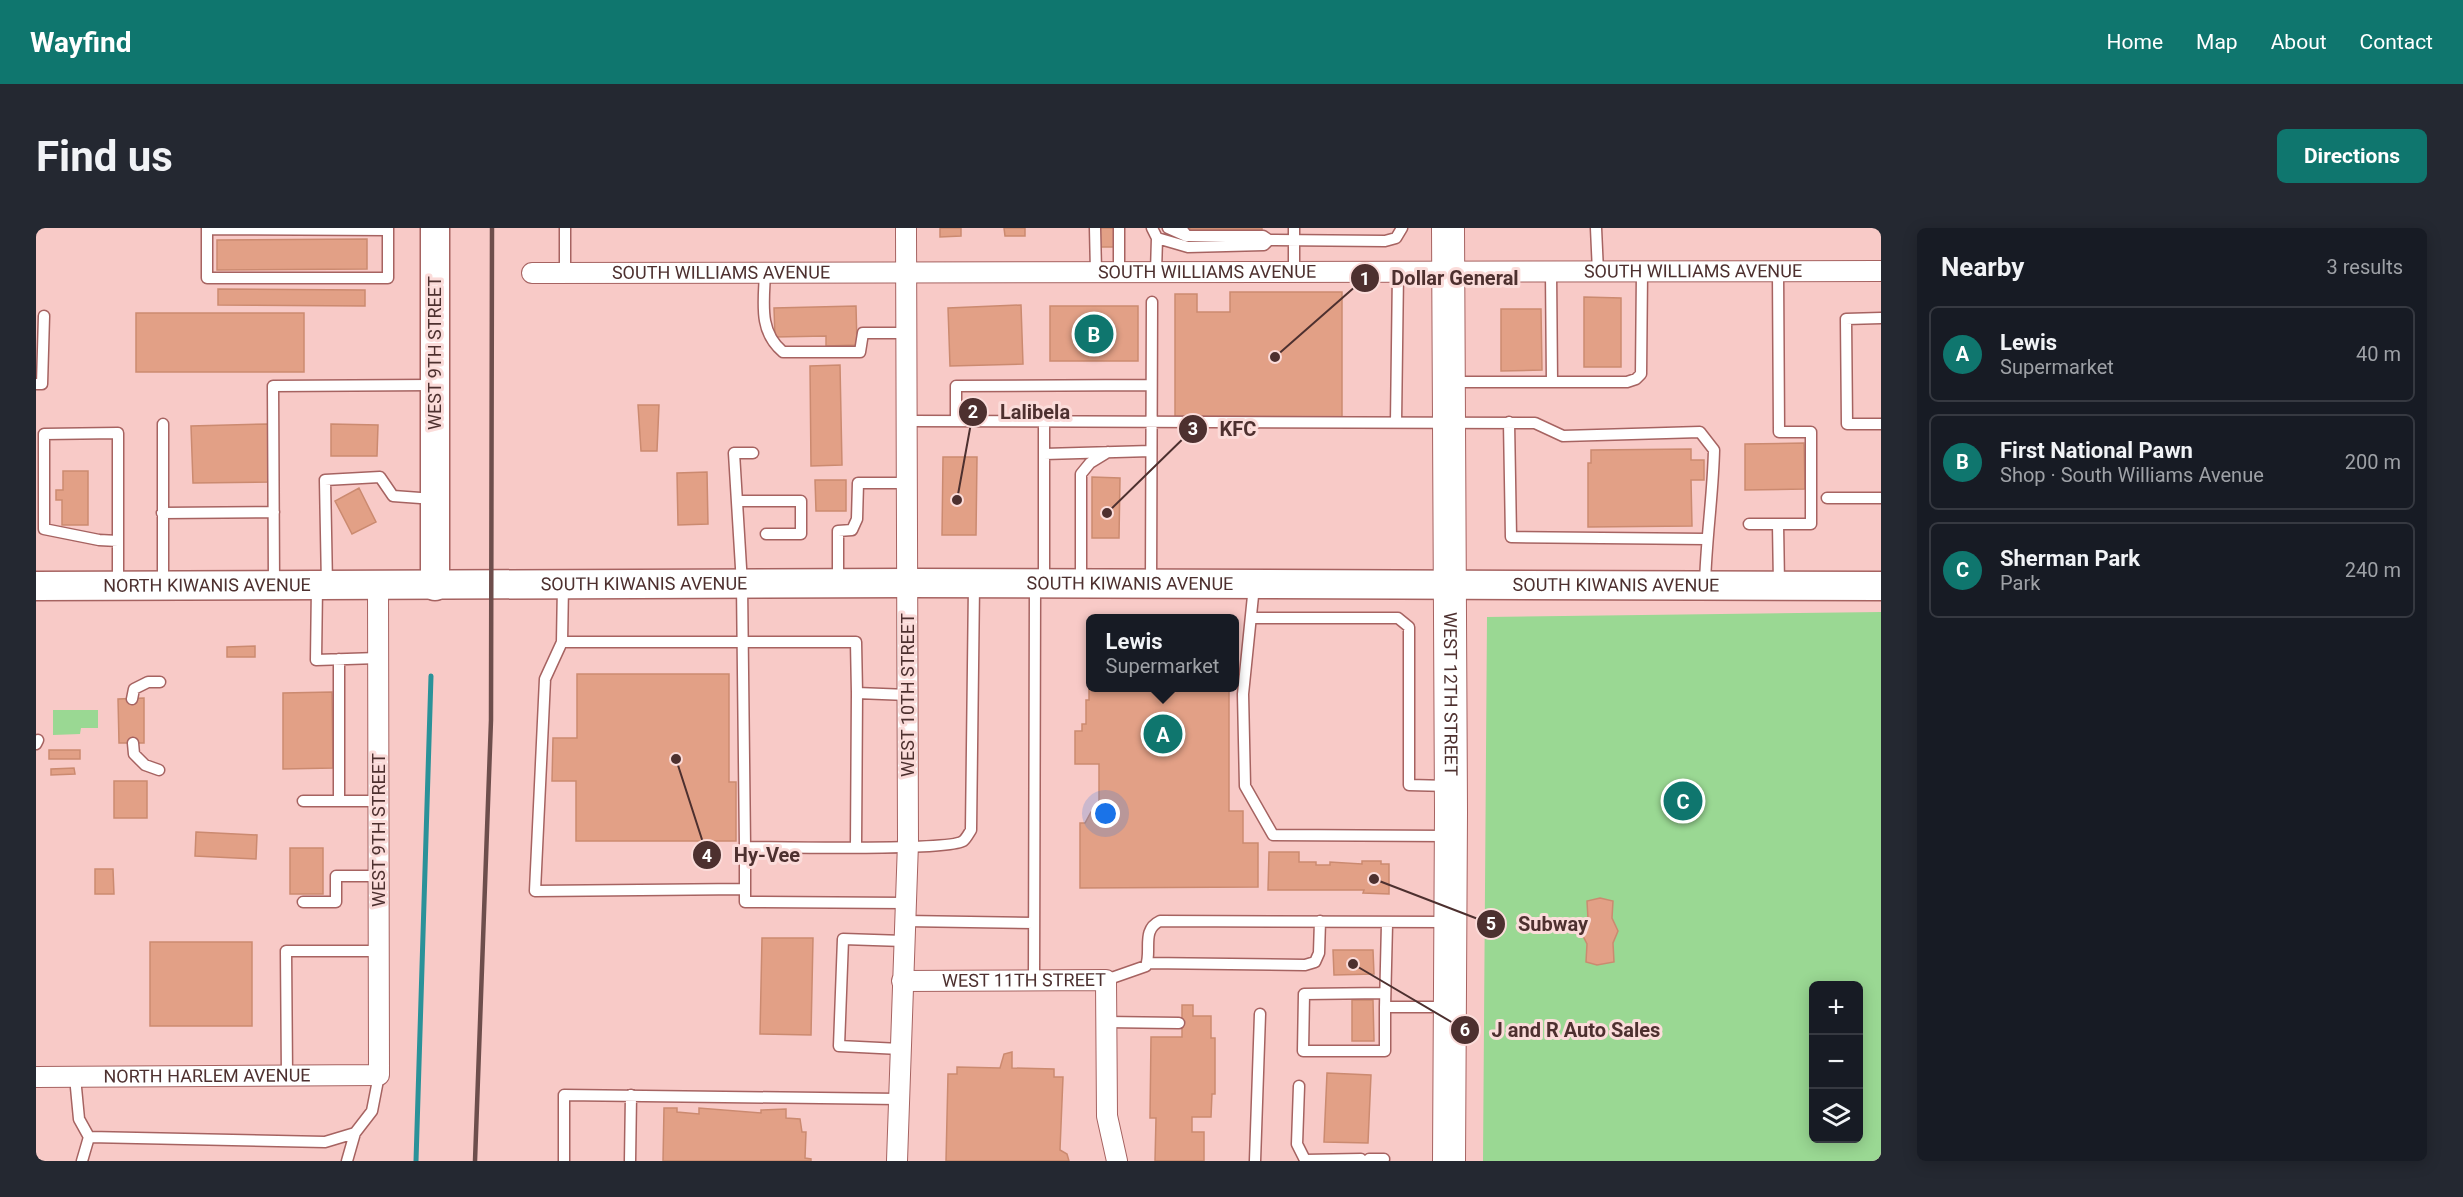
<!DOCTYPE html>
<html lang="en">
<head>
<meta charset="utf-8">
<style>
	:root { --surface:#171b24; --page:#242831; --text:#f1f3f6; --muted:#9ea1a6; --line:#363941; --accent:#0f766e }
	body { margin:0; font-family:Roboto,sans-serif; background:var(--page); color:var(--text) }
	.controls { position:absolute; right:18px; bottom:18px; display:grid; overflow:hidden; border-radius:9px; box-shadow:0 3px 15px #0003 }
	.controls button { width:54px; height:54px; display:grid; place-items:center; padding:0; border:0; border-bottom:2px solid var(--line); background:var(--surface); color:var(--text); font:30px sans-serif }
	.you { position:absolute; left:1070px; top:586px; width:21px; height:21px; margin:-15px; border:4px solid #fff; border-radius:50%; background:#1a73e8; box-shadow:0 0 0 9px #1a73e833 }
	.badge { display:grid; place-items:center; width:39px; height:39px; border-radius:50%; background:var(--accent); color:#fff; font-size:20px; font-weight:700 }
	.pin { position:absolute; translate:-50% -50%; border:3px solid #fff; box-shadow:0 2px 6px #0006 }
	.popup { position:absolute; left:1050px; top:386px; width:153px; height:78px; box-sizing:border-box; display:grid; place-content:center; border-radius:9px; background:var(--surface); filter:drop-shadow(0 2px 4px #0005); font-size:20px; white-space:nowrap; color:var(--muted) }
	.popup b { font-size:22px; color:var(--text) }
	.popup::after { content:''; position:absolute; left:50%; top:100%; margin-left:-12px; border:12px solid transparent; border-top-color:var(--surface) }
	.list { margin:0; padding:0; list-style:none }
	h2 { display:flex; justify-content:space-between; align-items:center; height:78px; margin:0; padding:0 24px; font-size:26px }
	h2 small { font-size:20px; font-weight:400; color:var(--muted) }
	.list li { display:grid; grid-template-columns:39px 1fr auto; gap:18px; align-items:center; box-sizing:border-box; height:96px; margin:0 12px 12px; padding:0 12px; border:2px solid var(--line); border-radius:9px }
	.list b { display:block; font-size:22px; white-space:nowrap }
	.list p { margin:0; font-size:20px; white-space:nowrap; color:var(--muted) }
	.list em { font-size:20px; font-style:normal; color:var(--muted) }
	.icon { flex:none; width:33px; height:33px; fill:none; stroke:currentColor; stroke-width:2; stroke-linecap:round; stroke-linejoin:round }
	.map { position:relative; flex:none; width:1845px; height:933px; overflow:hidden; border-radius:9px }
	header { display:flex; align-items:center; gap:36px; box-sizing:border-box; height:84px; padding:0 30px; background:var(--accent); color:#fff }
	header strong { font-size:28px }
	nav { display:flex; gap:33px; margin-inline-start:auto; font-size:21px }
	.intro { display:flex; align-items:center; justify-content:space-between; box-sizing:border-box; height:144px; padding:0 36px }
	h1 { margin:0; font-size:42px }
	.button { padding:15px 27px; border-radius:9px; background:var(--accent); color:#fff; font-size:21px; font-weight:700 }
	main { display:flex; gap:36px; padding:0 36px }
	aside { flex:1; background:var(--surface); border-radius:9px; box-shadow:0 3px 15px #0003 }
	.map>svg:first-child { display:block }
	.green { fill:#9ad893; fill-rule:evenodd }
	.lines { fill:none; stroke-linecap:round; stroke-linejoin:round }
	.stream { stroke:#2a9299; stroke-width:5 }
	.building { fill:#e2a086; stroke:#cb8a70; stroke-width:1.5 }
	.lane-casing { stroke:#a66361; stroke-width:13 }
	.street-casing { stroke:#a66361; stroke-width:22 }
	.secondary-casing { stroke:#a66361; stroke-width:31 }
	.primary-casing { stroke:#a66361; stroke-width:34 }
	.lane { stroke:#fff; stroke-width:10 }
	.street { stroke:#fff; stroke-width:20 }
	.secondary { stroke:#fff; stroke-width:28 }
	.primary { stroke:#fff; stroke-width:32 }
	.rail { stroke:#6e4e4c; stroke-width:4.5 }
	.labels { text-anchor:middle; stroke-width:6; stroke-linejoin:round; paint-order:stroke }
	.street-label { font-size:18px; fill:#4d302f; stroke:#fbdcda }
	.leader { fill:none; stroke:#4d302f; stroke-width:2 }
	.callout-dot { fill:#4d302f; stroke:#fbdcda; stroke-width:2 }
	.mark-label { font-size:18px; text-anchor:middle; font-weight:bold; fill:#fff }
	.callout-label { font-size:20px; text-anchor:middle; font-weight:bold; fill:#4d302f; stroke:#fbdcda; stroke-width:6; stroke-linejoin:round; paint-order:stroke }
</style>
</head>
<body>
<header>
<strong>Wayfind</strong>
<nav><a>Home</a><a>Map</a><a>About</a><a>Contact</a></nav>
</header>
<div class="intro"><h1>Find us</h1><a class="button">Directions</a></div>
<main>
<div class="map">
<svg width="1845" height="933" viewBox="0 0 1845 933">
	<rect width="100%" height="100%" fill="#f8cac7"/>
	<path class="green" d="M1845 384V933H1447L1451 389ZM1778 758H1822V910H1778Z
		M17 482H62V500H45L44 506 17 507Z"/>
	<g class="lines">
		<path class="stream" d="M380 933 395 448"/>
	</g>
	<path class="building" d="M904 0H925V8L904 9Z
		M968 0H989V8H969Z
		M1064 0H1078V19H1064Z
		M1154 0H1226V2H1154Z
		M331 11V41L181 42V12Z
		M182 61 329 62V78L182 77Z
		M1194 64H1306V189L1139 188V66H1161V84H1194Z
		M1548 69 1585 70V139H1548Z
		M985 77 987 136 914 138 912 80Z
		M820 78 821 117 790 118V108L739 109 738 80Z
		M1014 78H1102V133H1014Z
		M1465 81H1505L1506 142 1465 143Z
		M100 85H268V144H100Z
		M804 137 806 237 775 238 774 138Z
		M602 177H623L621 223H605Z
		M232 196 234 254 157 255 155 198Z
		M295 196 342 197 341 228H295Z
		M1768 215 1769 261 1709 262V216Z
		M1655 221V232H1668V252H1655L1656 298 1552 299V235H1555V222Z
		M907 229H941L940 307H906Z
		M27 243H52V297H26V272H20V262H27Z
		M671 244 672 296 642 297 641 245Z
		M1056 249 1084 250 1083 310H1056Z
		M779 252H810V283H780Z
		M323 260 340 294 316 306 299 273Z
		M219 418V429H191V419Z
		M1053 434 1055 460H1193V583H1207V615H1222V659L1044 660V595H1049L1055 584H1063V536H1039V503H1046V496H1050V472H1053Z
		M541 446H693V554H700V613H540V553H516L517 510H541Z
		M296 464 297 540 247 541V465Z
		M108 470V515H83L82 471Z
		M13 522H44V531H13Z
		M38 540 39 546 15 547V541Z
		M78 553H111V590H78Z
		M160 604 221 607 220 631 159 628Z
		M254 620H287V666H254Z
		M1233 624H1263V634H1280V637H1294V634L1326 636V633H1345V636H1353V666L1327 665 1328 662H1232Z
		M59 641H77L78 666H59Z
		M1564 670 1577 673 1576 690 1582 703 1577 715 1578 734 1561 737 1550 734 1551 716 1546 706 1552 691 1551 673Z
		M726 710H777L775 807 724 806Z
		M114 714H216V798H114Z
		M1297 722H1337L1338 746 1298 747Z
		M1316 772H1337L1338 813H1316Z
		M1146 777H1157V788H1175V810H1179V866H1176L1175 889H1156V904H1168V933H1119L1120 890H1114L1115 809H1146Z
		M976 824V840L1018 841V849H1027L1024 922 1031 926 1033 933H910L912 846H921V839L964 840 968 826Z
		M1291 845 1335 847 1332 915 1288 914Z
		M628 880H641V884L663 886V880L725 885V882L750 881V890L764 891 766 904H770L769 930 775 931V933H627Z"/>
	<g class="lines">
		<defs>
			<path id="lane" d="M171 0V50H352V0
				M529 0V45
				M1059 0 1060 44
				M1083 0V44
				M1116 0 1121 10 1120 44
				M1132 0 1150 8
				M1145 0 1151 8H1227L1233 12
				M1258 0V44
				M1560 0 1562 44
				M171 1 352 2
				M1121 10 1152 19 1228 17 1233 12H1239L1349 13 1360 10 1366 0
				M729 44C728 74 722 103 747 124H824L827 105H871
				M1515 44 1516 154
				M1845 90 1810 91 1811 196H1845
				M1416 154H1591L1600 151 1605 146 1606 44
				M0 156H6L8 88
				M871 193 1499 195 1527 208 1664 204 1678 222C1677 267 1670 312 1669 357
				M920 193V158L1115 157
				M1008 194V355
				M1360 194 1362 44
				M1473 194 1475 309 1670 311
				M1008 226 1115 223
				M1791 270H1845
				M701 273H765V306H730
				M126 285 238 284
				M1713 296H1775V204H1743L1742 44
				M1742 296 1743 356
				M82 313 63 312 8 301V206L82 205V358
				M238 355 237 158 397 157
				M802 355V303L816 302 821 291 822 255H872
				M1045 355V246L1054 235 1072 224
				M1115 355 1116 74
				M291 357 289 252 344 249 357 268 398 271
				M527 357 526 414H820L821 465
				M127 358V196
				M281 358 280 432 342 430
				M1218 358 1207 466 1209 558 1237 607 1411 608
				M1215 390H1362L1373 399V557L1413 558
				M526 414 509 451 499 663 709 661
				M96 471 98 461 112 454H124
				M97 515 98 526 109 537 123 542
				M0 516 2 512
				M267 573H342
				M303 573V431
				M709 619 706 356 698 225H717
				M820 619 821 465 872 467
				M267 674H300V648H342
				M869 675 709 674V619C739 619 913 623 927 613 930 611 933 605 935 602L938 357
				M869 693 998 695
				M1351 696 1349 779H1411
				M1111 735 1269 737 1279 734 1283 725 1284 693
				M1070 752 1110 738C1116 722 1105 702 1124 693L1412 694
				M998 753 999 357
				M1349 779V823H1267L1268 766 1349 765
				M1070 794 1143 795
				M864 821 803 818 807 711 868 713
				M251 848 250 723H343
				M39 849 43 891 53 909 289 914 319 905 336 883 343 847
				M1263 858 1261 916 1269 932 1325 931
				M1333 931H1348
				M46 933 53 909
				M311 933 319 905
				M528 933V867L863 871
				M594 933 595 867
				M1219 933 1224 786"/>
			<g id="street">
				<path id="s1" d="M496 45 1845 43"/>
				<path id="s2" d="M866 753 1070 752 1071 888 1081 933"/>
				<path id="s3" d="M0 849 343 847 342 357"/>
				<path d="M861 933 872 615 870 0"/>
			</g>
			<g id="secondary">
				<path d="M399 0V358"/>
				<path id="s4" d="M0 358 873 355 1845 358"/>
			</g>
			<g id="primary">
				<path id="s5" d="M1412 0 1415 584 1413 933"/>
			</g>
		</defs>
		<use href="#lane" class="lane-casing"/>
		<use href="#street" class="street-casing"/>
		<use href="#secondary" class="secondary-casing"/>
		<use href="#primary" class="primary-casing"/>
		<use href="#lane" class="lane"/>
		<use href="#street" class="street"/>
		<use href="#secondary" class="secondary"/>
		<use href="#primary" class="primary"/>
		<path class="rail" d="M439 933 455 492 456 0"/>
	</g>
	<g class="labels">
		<g class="street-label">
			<text dy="6" stroke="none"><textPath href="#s1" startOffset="189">SOUTH WILLIAMS AVENUE</textPath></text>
			<text dy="6" stroke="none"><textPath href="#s1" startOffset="675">SOUTH WILLIAMS AVENUE</textPath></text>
			<text dy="6" stroke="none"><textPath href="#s1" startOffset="1161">SOUTH WILLIAMS AVENUE</textPath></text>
			<text transform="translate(399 125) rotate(-90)" y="6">WEST 9TH STREET</text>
			<text dy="6" stroke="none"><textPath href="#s4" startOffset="1094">SOUTH KIWANIS AVENUE</textPath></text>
			<text dy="6" stroke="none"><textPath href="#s4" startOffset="608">SOUTH KIWANIS AVENUE</textPath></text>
			<text dy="6" stroke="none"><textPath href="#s4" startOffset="1580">SOUTH KIWANIS AVENUE</textPath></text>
			<text dy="6" stroke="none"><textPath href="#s4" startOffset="171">NORTH KIWANIS AVENUE</textPath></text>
			<text transform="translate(872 467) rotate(-90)" y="6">WEST 10TH STREET</text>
			<text dy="6" stroke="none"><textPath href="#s5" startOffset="466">WEST 12TH STREET</textPath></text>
			<text transform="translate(343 602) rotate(-90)" y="6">WEST 9TH STREET</text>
			<text dy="6" stroke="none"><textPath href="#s2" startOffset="122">WEST 11TH STREET</textPath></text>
			<text dy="6" stroke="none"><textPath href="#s3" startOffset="171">NORTH HARLEM AVENUE</textPath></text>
		</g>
	</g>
	<path class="leader" d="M1239 129L1329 50M921 272L937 184M1071 285L1157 201M640 531L671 627M1338 651L1455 696M1317 736L1429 802"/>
	<g class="callout-dot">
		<circle cx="1239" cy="129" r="6"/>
		<circle cx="921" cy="272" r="6"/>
		<circle cx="1071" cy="285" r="6"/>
		<circle cx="640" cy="531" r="6"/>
		<circle cx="1338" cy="651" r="6"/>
		<circle cx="1317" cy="736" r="6"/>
		<circle cx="1329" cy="50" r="15"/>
		<circle cx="937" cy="184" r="15"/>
		<circle cx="1157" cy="201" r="15"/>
		<circle cx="671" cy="627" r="15"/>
		<circle cx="1455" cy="696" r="15"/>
		<circle cx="1429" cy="802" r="15"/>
	</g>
	<g class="mark-label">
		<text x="1329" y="57">1</text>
		<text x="937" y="190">2</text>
		<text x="1157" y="207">3</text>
		<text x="671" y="634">4</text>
		<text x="1455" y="702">5</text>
		<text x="1429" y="808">6</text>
	</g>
	<g class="callout-label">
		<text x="1419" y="57">Dollar General</text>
		<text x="999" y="191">Lalibela</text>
		<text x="1202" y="208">KFC</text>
		<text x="731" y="634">Hy-Vee</text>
		<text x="1517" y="703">Subway</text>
		<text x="1540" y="809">J and R Auto Sales</text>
	</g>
</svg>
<div class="controls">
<button>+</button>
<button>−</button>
<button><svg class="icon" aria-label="layers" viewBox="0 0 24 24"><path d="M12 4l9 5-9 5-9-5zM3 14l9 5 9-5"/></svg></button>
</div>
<div class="you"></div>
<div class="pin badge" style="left:1127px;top:506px">A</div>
<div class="popup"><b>Lewis</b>Supermarket</div>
<div class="pin badge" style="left:1058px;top:106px">B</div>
<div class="pin badge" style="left:1647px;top:573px">C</div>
</div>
<aside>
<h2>Nearby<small>3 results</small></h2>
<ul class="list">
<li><span class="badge">A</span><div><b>Lewis</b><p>Supermarket</p></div><em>40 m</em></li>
<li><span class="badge">B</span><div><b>First National Pawn</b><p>Shop · South Williams Avenue</p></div><em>200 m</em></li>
<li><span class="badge">C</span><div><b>Sherman Park</b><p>Park</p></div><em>240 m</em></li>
</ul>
</aside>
</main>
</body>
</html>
